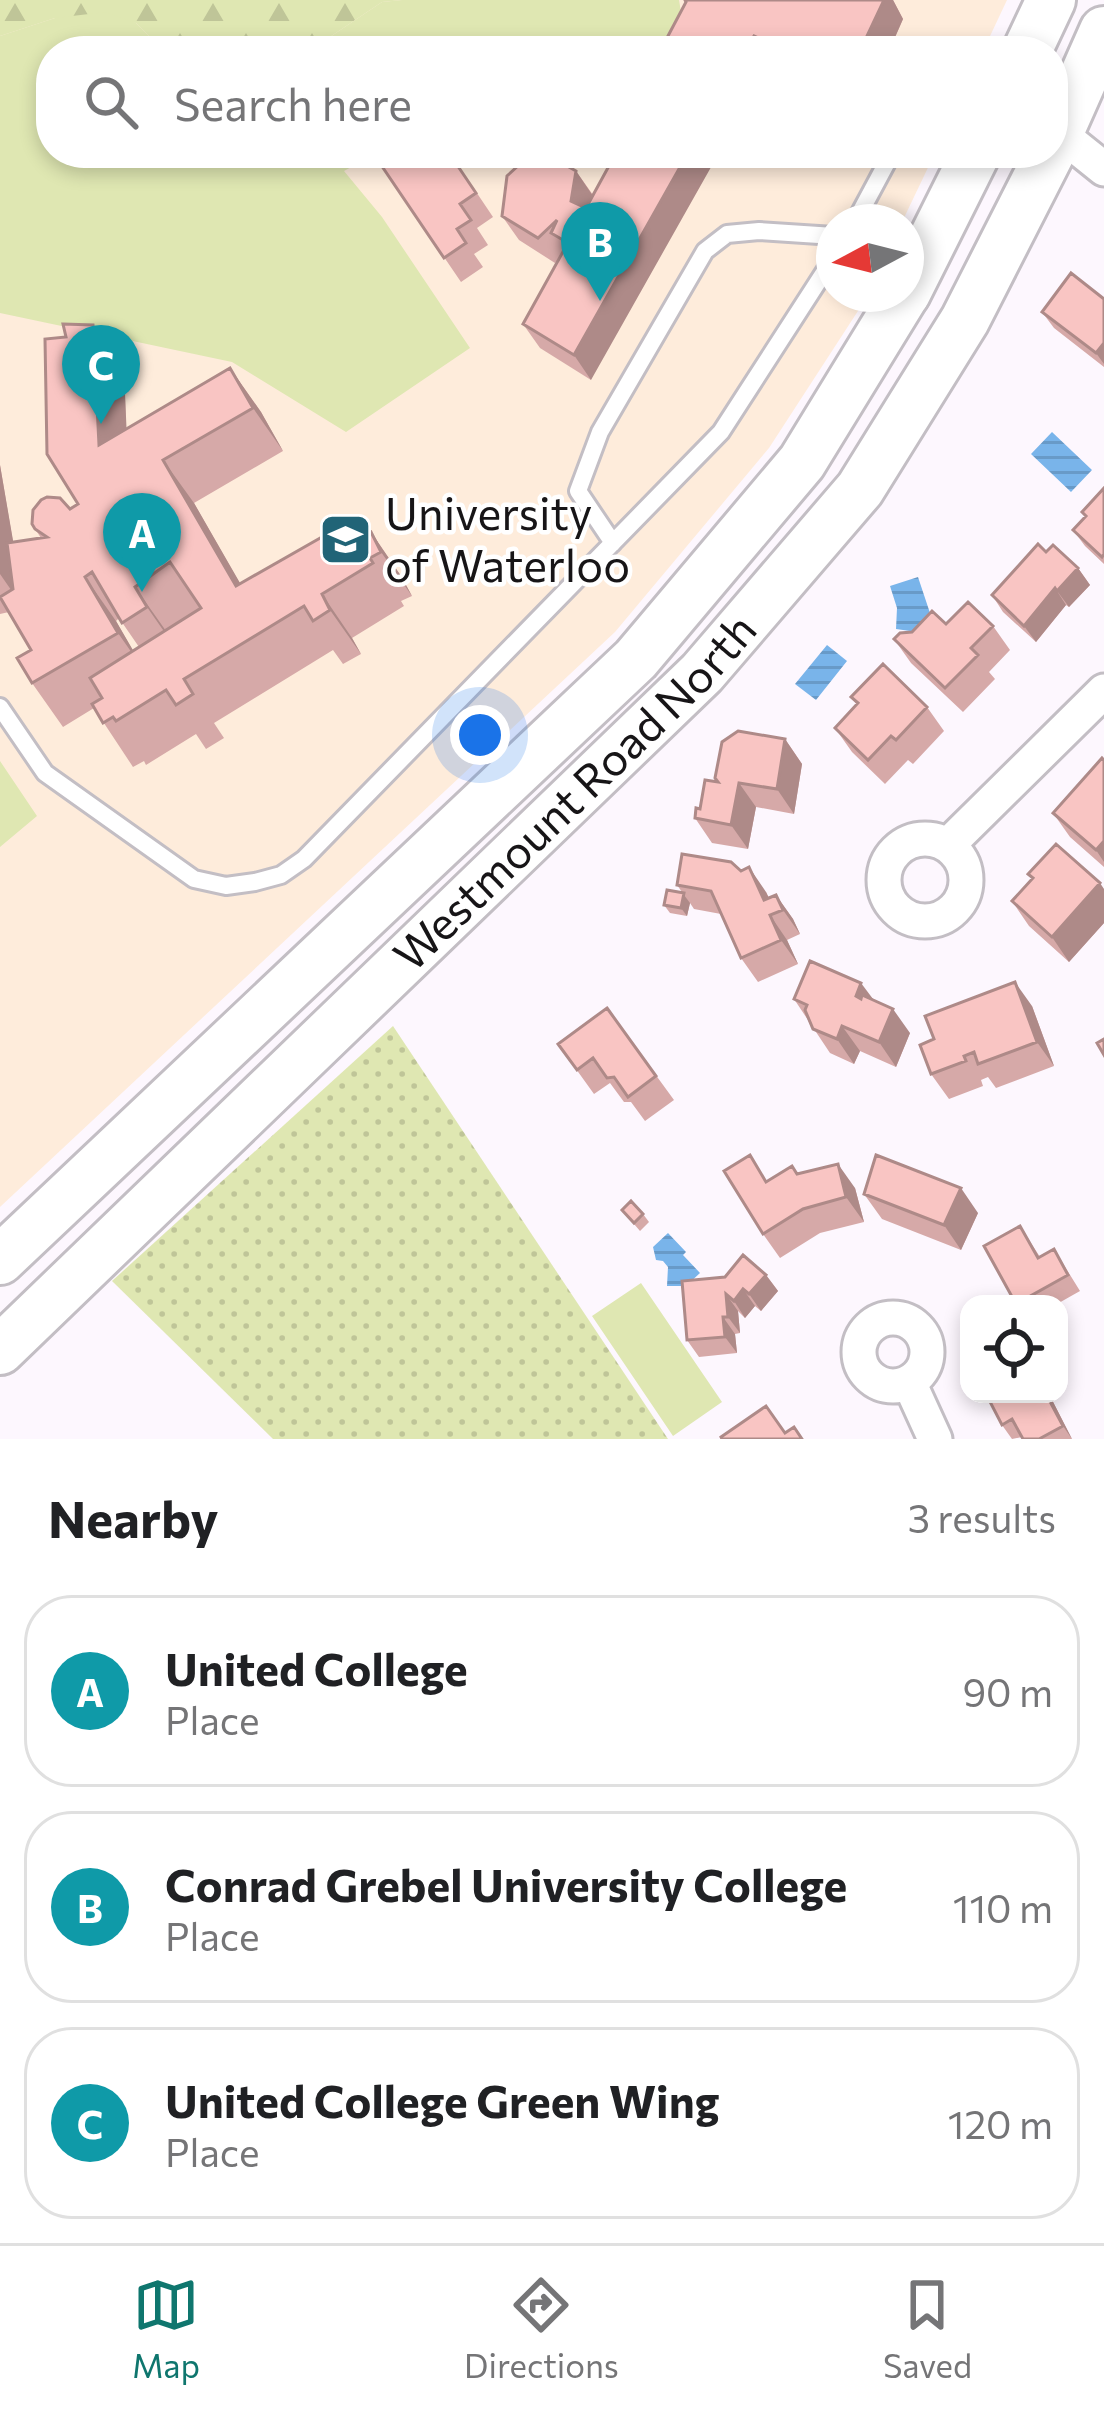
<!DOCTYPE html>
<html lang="en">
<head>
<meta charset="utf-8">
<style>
	:root { --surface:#fff; --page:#f6f6f6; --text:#202124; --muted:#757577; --line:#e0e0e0; --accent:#0f766e }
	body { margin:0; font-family:Commissioner,sans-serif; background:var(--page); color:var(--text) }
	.controls { position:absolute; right:36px; bottom:36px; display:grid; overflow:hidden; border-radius:24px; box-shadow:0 6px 18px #0003 }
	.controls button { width:108px; height:108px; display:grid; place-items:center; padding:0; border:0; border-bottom:3px solid var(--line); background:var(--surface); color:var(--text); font:60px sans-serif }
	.compass { position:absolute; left:816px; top:204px; width:108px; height:108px; border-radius:50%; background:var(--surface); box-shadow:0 6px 18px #0003; rotate:263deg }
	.you { position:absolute; left:480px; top:735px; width:42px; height:42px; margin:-30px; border:9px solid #fff; border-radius:50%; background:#1a73e8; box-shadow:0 0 0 18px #1a73e833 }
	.badge { display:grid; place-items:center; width:78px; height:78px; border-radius:50%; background:var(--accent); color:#fff; font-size:39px; font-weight:700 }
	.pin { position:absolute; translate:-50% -99px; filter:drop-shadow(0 3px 6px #0008) }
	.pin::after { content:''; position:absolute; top:63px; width:42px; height:36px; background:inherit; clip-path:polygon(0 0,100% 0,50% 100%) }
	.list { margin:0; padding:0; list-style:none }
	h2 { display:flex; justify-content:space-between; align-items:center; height:156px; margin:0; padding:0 48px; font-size:51px }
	h2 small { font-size:39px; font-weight:400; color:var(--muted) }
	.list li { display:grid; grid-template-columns:78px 1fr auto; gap:36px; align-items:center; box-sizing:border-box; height:192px; margin:0 24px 24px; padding:0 24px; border:3px solid var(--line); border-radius:48px }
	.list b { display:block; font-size:45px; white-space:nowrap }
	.list p { margin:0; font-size:39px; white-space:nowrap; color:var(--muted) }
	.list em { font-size:39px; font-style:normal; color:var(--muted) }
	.icon { flex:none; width:66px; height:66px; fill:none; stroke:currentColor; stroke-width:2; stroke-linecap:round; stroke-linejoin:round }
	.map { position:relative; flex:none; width:1104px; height:1439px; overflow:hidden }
	.search { position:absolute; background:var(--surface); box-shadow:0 6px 18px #0003; left:36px; right:36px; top:36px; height:132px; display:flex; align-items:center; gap:30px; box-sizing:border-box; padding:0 42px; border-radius:48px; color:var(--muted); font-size:45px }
	.sheet { height:804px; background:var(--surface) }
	nav { display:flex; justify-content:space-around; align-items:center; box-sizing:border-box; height:168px; border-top:3px solid var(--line); background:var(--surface); font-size:33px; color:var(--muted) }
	nav a { display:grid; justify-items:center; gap:6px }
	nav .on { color:var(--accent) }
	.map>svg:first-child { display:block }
	.education { fill:#feecdb }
	.grass { fill:url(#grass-dots) }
	.forest { fill:url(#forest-firs) }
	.green { fill:#dfe7b2 }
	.water { fill:url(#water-rules) }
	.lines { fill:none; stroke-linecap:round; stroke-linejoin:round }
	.lane-casing { stroke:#c3bec4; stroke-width:22 }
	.street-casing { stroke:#c3bec4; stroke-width:39 }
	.secondary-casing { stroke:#c3bec4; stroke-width:54 }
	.lane { stroke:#fff; stroke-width:16 }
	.street { stroke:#fff; stroke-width:33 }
	.secondary { stroke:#fff; stroke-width:48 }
	.wall { fill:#d6a9a8; fill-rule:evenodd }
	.shaded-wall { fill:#ae8a88 }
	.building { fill:#f9c5c3; stroke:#ae8a88; stroke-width:3 }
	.labels { text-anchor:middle; stroke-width:9; stroke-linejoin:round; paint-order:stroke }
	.poi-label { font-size:45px; fill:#171517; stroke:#fff; text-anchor:start }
	.street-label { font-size:45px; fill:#171517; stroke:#fff }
</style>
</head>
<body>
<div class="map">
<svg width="1104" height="1439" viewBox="0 0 1104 1439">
	<defs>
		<pattern id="grass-dots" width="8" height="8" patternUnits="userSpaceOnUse" patternTransform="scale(3)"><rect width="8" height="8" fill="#dfe7b2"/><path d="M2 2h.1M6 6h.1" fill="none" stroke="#bfc598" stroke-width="1.8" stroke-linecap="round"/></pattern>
		<pattern id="forest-firs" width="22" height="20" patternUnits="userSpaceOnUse" patternTransform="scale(3)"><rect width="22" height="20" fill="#dfe7b2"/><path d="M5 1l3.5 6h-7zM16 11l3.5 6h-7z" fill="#bfc598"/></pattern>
		<pattern id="water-rules" width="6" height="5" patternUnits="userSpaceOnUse" patternTransform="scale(3)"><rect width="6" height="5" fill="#79b4ea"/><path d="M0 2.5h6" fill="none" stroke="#689ac8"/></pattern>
	</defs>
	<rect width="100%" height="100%" fill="#fdf7fe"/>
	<path class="education" d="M0 0H1007L983 51H51V153H935L902 222H834V294H869L769 448 615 632 0 1207Z"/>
	<path class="grass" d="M393 1026 668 1439H273L112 1281Z"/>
	<path class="forest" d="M0 0H402L382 2 309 51H164L136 23 55 18 0 36Z"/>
	<path class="green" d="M402 0H679L685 36 675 51H629L608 44 607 51H309L382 2Z
		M106 12 136 23 164 51H51V153H377L344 171 382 217 470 348 346 432 232 362 0 313V36L55 18Z
		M0 761 37 816 0 847Z
		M641 1283 722 1402 673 1436 592 1316Z"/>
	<path class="water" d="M1052 432 1092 470 1071 492 1031 454Z
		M918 577 930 613 924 633 896 629 897 608 890 586Z
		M827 645 847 661 816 700 795 684Z
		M668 1233 686 1252 683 1255 700 1273 686 1286H667L668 1267 663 1261 656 1260 653 1247Z"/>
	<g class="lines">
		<defs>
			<path id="lane" d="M855 222 892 153
				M613 543 578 491 600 432 705 251 727 234 759 231 834 236
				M0 707 45 773 194 879 226 886 255 882 281 875 304 859 721 432 834 257"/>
			<path id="street" d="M1053 128 1104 169
				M884 880a41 41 0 1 1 82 0a41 41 0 1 1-82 0Z
				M948 845 1104 691
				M859 1352a34 34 0 1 1 68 0a34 34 0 1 1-68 0Z
				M909 1382 935 1439"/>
			<g id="secondary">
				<path d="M1027 51 1051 0"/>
				<path d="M1053 146 1104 31"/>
				<path d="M906 293 976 153"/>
				<path d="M0 1260 636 659 802 462 905 294"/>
				<path id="s1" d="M0 1350 702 673 860 489 965 320 1050 153"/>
			</g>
		</defs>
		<use href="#lane" class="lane-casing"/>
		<use href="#street" class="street-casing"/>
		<use href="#secondary" class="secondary-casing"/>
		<use href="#lane" class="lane"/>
		<use href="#street" class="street"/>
		<use href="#secondary" class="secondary"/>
	</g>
	<path class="wall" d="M685 0H893L903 19 889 51H660L686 2Z
		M373 153H450L493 217 477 228 488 245 474 254 483 267 461 282Z
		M576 171 593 195 591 380 540 348 523 324 559 259 555 263 519 240 502 216Z
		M1104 299V367L1054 328 1042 312Z
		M66 337 124 369 126 429 230 368 261 412 283 451 194 503 240 584 371 532 401 576 412 596 401 601 404 606 352 638 361 654 343 664 333 650 214 723 224 738 206 749 196 734 146 765 144 761 133 767 94 708 63 727 32 683 31 650 9 612 0 614V465L13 542 41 538 32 524 78 504ZM119 618 139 647 133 651 116 621Z
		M1104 488V564L1085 546 1073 530 1085 517 1082 512Z
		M1046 552 1078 568 1090 585 1069 607 1066 605 1036 642 1003 612 992 595Z
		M946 624 993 626 1010 650 989 672 995 679 963 712 911 663 894 639 912 632Z
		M851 697 927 707 944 731 913 764 908 760 885 784 852 752 835 728 857 705Z
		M785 739 802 764 794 814 756 807 748 849 712 843 695 818 700 809Z
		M1104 760V867L1070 837 1053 813Z
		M1028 874 1104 889V923L1069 962 1029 926 1012 901 1032 879Z
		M677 885 766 892 769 898 776 895 793 919 800 934 787 940 798 964 758 982 741 958 721 914 694 909 690 903 687 916 670 913 664 905 682 892Z
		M794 999 910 1033 896 1067 860 1051 854 1064 830 1053Z
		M1032 1006 1054 1066 996 1088 988 1077 981 1080 983 1086 949 1099 931 1074Z
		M607 1008 674 1100 645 1121 631 1102H624L610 1083 594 1094 558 1044Z
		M797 1174 855 1188 864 1222 820 1233 780 1258 763 1234 768 1181Z
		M864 1194 978 1213 961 1250 882 1219Z
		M622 1210 643 1214 649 1222 640 1231Z
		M1020 1226 1040 1257 1054 1249 1080 1291 1057 1304H1016Z
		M766 1275 778 1291 761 1311 755 1306 745 1318 738 1311 740 1333 735 1334 737 1353 699 1357 687 1340 725 1277Z
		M1049 1394 1072 1439H1023L1022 1437 1012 1439 1002 1425Z"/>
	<path class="shaded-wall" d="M884 0H893L903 19 889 51H860Z
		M754 36 764 51H745Z
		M688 153H719L591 380 574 355Z
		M576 171 593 196 588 225 571 201Z
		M570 228 587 253 580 264 563 240Z
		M93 325 124 369 129 488 99 445Z
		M1104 343V364L1096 353Z
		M230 368 261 412 283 451 253 408Z
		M163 460 194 503 267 630 236 586Z
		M0 465 25 610 0 574Z
		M371 532 401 576 412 596 381 552Z
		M1078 568 1090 585 1069 607 1057 591Z
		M85 577 116 621 148 676 118 633Z
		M135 587 166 631 177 650 147 607Z
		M1055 588 1066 605 1036 642 1024 626Z
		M322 594 352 638 361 654 330 610Z
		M785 739 802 764 794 814 777 789Z
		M739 783 756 807 748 849 731 825Z
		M1104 841V862L1096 850Z
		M749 867 766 892 776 913 764 900Z
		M1100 883 1104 889V923L1069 962 1052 937Z
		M684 895 690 903 687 916 681 908Z
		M776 895 793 919 800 934 783 910Z
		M770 915 787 940 798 964 781 940Z
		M1015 982 1032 1006 1054 1066 1037 1042Z
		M861 983 879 1007 856 996Z
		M893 1009 910 1033 896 1067 879 1042Z
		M842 1026 860 1051 854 1064 837 1039Z
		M838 1164 855 1188 864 1222 846 1197Z
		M961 1188 978 1213 961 1250 944 1225Z
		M766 1275 778 1291 761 1311 749 1294Z
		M743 1289 755 1306 745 1318 734 1301Z
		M726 1294 738 1311 740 1333 728 1317Z
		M723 1317 735 1334 737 1353 725 1337Z
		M1046 1394H1049L1072 1439 1063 1426Z"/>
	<path class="building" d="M685 0H884L860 51H786L754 36 745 51H660L686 2Z
		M373 153H449L476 193 460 204 471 220 457 229 466 243 444 258Z
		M532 153H544L576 171 571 201 586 208 616 153H688L574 355 523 324 575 230 570 228 563 240 551 233 557 220 538 238 502 216 507 176Z
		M1071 273 1104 299V343L1096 353 1042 312Z
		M63 324 93 325 99 445 230 368 253 408 163 460 236 586 350 521 359 538 371 532 381 552 370 558 373 563 322 594 330 610 313 621 304 606 184 679 193 694 176 705 166 690 116 721 113 717 103 723 92 704 102 698 90 678 201 608 170 562 135 587 147 607 122 623 92 572 85 577 118 633 32 683 17 658 31 650 0 597 13 589 7 543 47 537 35 529 32 524 33 510 41 500 47 497 60 498 70 509 78 504 47 454 45 339 66 337Z
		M1104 488V554L1102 557 1073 530 1086 516 1082 512Z
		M1038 544 1046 552 1053 545 1078 568 1057 591 1055 588 1024 626 992 595Z
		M968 602 993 626 971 648 978 655 945 688 894 639 900 633 912 632 932 611 946 624Z
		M883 664 927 707 896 740 891 736 868 760 835 728 858 703 851 697Z
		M738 731 785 739 777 789 739 783 731 825 695 818 696 808 700 809 705 780 718 782 715 778 722 742Z
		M1102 758 1104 760V841L1096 850 1053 813Z
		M1056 844 1100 883 1052 937 1012 901 1033 878 1028 874Z
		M682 854 731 862 741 871 749 867 764 900 776 895 783 910 770 915 781 940 741 958 711 891 677 885Z
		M667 890 684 893 681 908 664 905Z
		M810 961 861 983 856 996 861 999 862 995 893 1009 879 1042 842 1026 837 1039 813 1029 805 1010 807 1005 794 999Z
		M1015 982 1037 1042 978 1064 974 1052 964 1056 966 1061 931 1074 920 1045 934 1039 925 1016Z
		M607 1008 656 1076 628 1097 614 1077 607 1078 593 1058 577 1070 558 1044Z
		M1104 1039V1055L1097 1043Z
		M750 1155 766 1182 792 1166 797 1174 838 1164 846 1197 803 1209 763 1234 724 1171Z
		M876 1155 961 1188 944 1225 864 1194Z
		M631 1201 643 1214 634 1223 622 1210Z
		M1020 1226 1038 1258 1054 1249 1068 1275 1016 1304 984 1246Z
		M743 1255 766 1275 749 1294 743 1289 734 1301 726 1294 728 1317H723L725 1337 687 1340 682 1281 725 1277Z
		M986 1394H1046L1063 1426 1039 1439H1023L1012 1419 1002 1425Z
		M766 1406 785 1433 794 1427 802 1439H722L721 1437Z"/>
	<defs>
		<symbol id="university-square" viewBox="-11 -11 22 22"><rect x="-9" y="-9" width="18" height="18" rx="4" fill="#216477" stroke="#fff"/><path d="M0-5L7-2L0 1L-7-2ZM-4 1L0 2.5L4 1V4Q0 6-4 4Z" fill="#fff"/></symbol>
	</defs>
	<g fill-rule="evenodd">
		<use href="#university-square" x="316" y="510" width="59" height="59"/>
	</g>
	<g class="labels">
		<g class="poi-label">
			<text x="385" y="530">University<tspan x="385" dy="52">of Waterloo</tspan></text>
		</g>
		<g class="street-label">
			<text dy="16" stroke="none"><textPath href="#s1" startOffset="801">Westmount Road North</textPath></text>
		</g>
	</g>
</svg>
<div class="controls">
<button><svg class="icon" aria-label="locate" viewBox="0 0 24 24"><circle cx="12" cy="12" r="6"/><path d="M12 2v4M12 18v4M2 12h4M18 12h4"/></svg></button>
</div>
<svg class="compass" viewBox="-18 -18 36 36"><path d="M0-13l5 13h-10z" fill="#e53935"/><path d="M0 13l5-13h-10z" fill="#757577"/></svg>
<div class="you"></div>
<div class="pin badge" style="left:142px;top:592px;background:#0f9aa8">A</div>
<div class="pin badge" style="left:600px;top:301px;background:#0f9aa8">B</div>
<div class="pin badge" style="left:101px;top:424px;background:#0f9aa8">C</div>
<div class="search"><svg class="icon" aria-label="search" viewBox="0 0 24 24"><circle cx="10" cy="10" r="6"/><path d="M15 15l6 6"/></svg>Search here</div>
</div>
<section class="sheet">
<h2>Nearby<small>3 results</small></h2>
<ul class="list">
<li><span class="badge" style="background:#0f9aa8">A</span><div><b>United College</b><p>Place</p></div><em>90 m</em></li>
<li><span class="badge" style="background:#0f9aa8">B</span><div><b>Conrad Grebel University College</b><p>Place</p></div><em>110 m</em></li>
<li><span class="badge" style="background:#0f9aa8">C</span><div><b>United College Green Wing</b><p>Place</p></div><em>120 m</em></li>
</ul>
</section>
<nav>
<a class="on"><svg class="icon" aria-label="map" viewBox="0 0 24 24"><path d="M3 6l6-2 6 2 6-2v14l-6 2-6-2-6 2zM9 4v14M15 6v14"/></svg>Map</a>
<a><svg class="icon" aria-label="directions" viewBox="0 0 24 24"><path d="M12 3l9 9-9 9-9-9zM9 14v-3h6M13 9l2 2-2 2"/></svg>Directions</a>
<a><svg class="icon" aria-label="saved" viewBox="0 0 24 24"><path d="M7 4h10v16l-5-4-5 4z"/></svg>Saved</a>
</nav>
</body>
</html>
